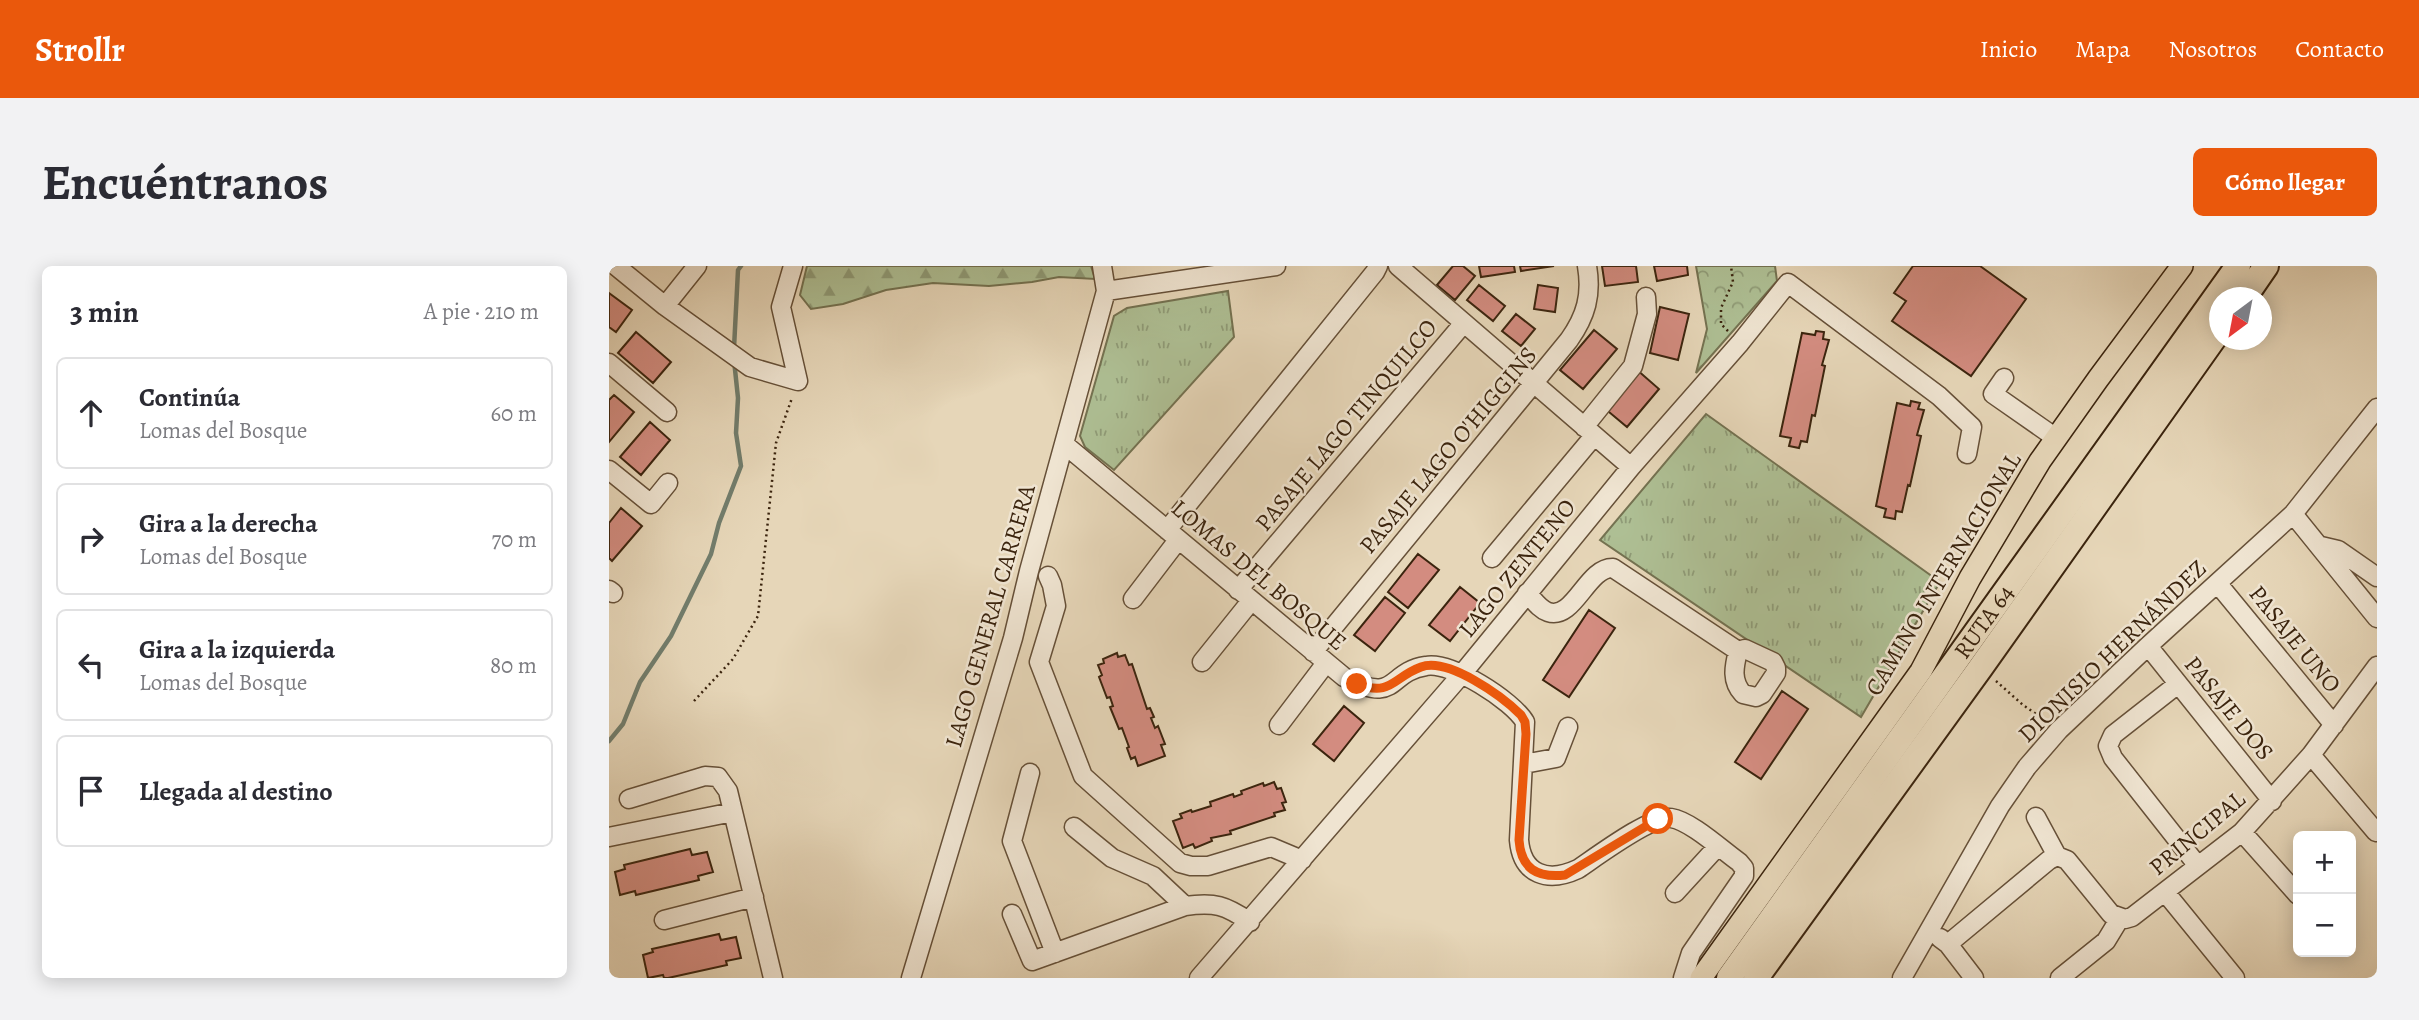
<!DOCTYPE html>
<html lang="es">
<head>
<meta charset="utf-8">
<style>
	:root { --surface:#fff; --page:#f2f2f3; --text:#2b2b33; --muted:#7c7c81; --line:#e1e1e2; --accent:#ea580c }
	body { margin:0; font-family:Alegreya,serif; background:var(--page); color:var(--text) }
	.controls { position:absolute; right:21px; bottom:21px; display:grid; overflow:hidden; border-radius:10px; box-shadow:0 4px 18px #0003 }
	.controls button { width:63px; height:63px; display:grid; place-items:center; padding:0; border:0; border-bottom:2px solid var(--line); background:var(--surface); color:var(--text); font:35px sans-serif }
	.compass { position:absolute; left:1600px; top:21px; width:63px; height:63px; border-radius:50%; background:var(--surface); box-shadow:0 4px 18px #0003; rotate:212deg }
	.stop { position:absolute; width:21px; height:21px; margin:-16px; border:5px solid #ea580c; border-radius:50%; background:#fff }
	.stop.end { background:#ea580c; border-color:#fff; box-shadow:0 2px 7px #0008 }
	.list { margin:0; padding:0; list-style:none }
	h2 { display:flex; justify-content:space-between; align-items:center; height:91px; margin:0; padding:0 28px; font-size:30px }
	h2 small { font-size:23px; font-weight:400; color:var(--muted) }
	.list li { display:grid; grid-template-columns:46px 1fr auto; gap:21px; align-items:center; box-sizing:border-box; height:112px; margin:0 14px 14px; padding:0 14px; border:2px solid var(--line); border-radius:10px }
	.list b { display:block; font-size:26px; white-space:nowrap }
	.list p { margin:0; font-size:23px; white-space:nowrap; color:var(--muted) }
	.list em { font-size:23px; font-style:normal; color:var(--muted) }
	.icon { flex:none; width:38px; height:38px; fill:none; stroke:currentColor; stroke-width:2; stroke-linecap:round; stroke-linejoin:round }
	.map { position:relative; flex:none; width:1768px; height:712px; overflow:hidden; border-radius:10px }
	header { display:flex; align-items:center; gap:42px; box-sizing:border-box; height:98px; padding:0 35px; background:var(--accent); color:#fff }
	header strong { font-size:33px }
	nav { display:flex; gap:38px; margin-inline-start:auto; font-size:24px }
	.intro { display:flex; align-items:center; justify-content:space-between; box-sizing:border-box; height:168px; padding:0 42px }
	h1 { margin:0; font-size:49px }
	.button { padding:18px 32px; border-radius:10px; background:var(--accent); color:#fff; font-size:24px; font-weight:700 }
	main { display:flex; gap:42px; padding:0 42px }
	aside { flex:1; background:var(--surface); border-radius:10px; box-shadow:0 4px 18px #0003 }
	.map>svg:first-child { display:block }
	.grass { fill:url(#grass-tufts); stroke:#747251; stroke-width:2 }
	.forest { fill:url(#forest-firs); stroke:#747251; stroke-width:2 }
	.park { fill:url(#park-crowns); stroke:#747251; stroke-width:2 }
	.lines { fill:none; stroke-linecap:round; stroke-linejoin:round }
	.stream { stroke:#727d6c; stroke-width:4.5 }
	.building { fill:#d38c80; stroke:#3b240e; stroke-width:2 }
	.minor-casing { stroke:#665038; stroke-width:21 }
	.major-casing { stroke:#3b240e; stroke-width:24 }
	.highway-casing { stroke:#3b240e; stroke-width:28 }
	.path { stroke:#3b240e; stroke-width:2.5; stroke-dasharray:2 3.5; stroke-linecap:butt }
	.minor { stroke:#efe4d1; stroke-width:18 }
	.major { stroke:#e6d6b8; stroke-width:21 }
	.highway { stroke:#e6d6b8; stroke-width:24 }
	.route { stroke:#ea580c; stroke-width:9 }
	.labels { text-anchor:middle; stroke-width:5; stroke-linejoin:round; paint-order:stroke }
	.street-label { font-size:24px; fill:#3b240e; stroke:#efe4d1 }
</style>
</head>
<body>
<header>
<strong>Strollr</strong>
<nav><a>Inicio</a><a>Mapa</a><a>Nosotros</a><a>Contacto</a></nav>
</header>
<div class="intro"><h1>Encuéntranos</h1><a class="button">Cómo llegar</a></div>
<main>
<aside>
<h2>3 min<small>A pie · 210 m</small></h2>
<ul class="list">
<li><svg class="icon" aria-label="ahead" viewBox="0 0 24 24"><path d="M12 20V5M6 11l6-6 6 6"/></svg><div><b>Continúa</b><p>Lomas del Bosque</p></div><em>60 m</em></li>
<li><svg class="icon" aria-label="right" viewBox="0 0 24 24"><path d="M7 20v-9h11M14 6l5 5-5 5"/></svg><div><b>Gira a la derecha</b><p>Lomas del Bosque</p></div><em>70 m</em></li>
<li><svg class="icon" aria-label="left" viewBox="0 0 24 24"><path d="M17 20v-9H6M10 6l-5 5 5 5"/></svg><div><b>Gira a la izquierda</b><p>Lomas del Bosque</p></div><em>80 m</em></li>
<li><svg class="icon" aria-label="arrive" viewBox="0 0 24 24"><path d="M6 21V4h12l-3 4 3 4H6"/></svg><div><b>Llegada al destino</b></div></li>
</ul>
</aside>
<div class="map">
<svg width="1768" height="712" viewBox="0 0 1768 712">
	<defs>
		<pattern id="grass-tufts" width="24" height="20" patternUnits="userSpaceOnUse" patternTransform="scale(1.75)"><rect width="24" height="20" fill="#aebf94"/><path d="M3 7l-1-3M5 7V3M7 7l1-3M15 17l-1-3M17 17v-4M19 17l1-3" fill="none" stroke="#8f9b77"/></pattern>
		<pattern id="forest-firs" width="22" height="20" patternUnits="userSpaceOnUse" patternTransform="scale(1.75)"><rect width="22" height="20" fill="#aebf94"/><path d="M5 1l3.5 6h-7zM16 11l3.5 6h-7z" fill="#8f9b77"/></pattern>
		<pattern id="park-crowns" width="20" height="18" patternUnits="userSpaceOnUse" patternTransform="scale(1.75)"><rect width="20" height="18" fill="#aebf94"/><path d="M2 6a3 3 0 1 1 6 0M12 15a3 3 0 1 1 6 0" fill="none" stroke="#8f9b77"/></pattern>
	</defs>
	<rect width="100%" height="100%" fill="#e6d6b8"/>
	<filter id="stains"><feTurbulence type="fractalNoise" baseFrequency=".00286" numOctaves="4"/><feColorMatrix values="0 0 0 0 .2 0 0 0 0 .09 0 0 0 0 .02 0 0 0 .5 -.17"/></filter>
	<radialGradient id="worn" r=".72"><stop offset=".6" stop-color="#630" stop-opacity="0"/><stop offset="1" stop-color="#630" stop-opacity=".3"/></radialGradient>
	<path class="grass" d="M619 25 625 71 505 204 476 181 471 170 505 50 518 42Z
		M1097 148 1331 316 1252 451 991 274Z"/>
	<path class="forest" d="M198 0H482L486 13 450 11 423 16 380 20 324 17 277 24 234 38 202 43 191 29Z"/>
	<path class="park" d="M1087 0H1166L1168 15 1087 107 1098 63Z"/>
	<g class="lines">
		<path class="stream" d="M125 82 129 4 132 0
			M0 475 14 458 31 416 62 370 102 288 110 257 132 200 127 167 129 132 125 94"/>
	</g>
	<path class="building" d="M844 0H854L866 10 846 34 828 19Z
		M870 0H905L906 6 872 11Z
		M911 0H945L912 5Z
		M993 0H1027L1029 16 996 20Z
		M1045 0H1078L1079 9 1048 15Z
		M1304 0H1371L1417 33 1362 110 1283 55 1297 35 1285 27Z
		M870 19 896 40 884 55 858 34Z
		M929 19 949 22 946 46 925 43Z
		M0 27 23 44 7 66 0 61Z
		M1051 41 1080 48 1069 94 1041 87Z
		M907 48 926 63 912 80 893 65Z
		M985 64 1008 83 974 123 951 104Z
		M1207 65 1215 66 1214 73 1220 74 1213 99 1216 100 1206 150 1203 149 1198 176 1192 175 1190 182 1180 180 1182 172 1171 170 1193 67 1206 69Z
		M27 66 62 96 44 117 9 87Z
		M1027 103 1050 123 1018 161 994 141Z
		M5 129 25 146 0 176V134Z
		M1302 135 1311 137 1309 143 1315 144 1308 169 1312 170 1301 220 1299 219 1293 246 1287 245 1286 253 1275 251 1277 243 1267 240 1288 137 1301 140Z
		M41 156 61 174 32 209 11 191Z
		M12 242 33 260 3 295 0 292V257Z
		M809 288 830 304 799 342 779 326Z
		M851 321 871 337 841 375 820 359Z
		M776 331 796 347 766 385 745 369Z
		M980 344 1006 362 960 431 934 414Z
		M508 387 509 391 516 389 520 399 523 398 538 443 541 442 545 451 542 452 546 462 549 460 556 478 552 479 556 490 529 500 526 491 522 493 518 482 520 481 513 462 510 463 501 441 504 440 501 431 498 432 490 411 493 409 489 399 495 397 494 393Z
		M1173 425 1199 443 1152 513 1126 496Z
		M735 440 755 457 725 495 704 478Z
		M665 516 668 523 672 522 677 536 673 537 676 544 665 547 666 550 621 565 622 568 602 572 603 575 586 582 584 578 574 582 564 555 573 552 571 548 582 544 583 546 602 540 601 536 624 528 625 531 633 528 632 525 654 517 655 520Z
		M81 583 83 589 98 586 104 606 89 610 90 614 27 629 26 625 11 629 6 606 16 603 15 599Z
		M110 668 112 674 127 671 132 692 117 695 118 699 59 712H55L54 709 39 712 34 689 44 686 43 683Z"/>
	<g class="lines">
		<defs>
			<path id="minor" d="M7 0 56 40 141 101 189 115 172 41 184 0
				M789 0 1022 201
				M1179 17 1330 130 1363 161 1358 188
				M497 25 667 0
				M56 40 88 0
				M0 97 58 146
				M1395 112 1384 128 1447 172
				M975 161 1024 100 1038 48 1037 31
				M455 178 735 411C790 440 777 406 817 400 842 395 904 435 916 456L910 574C913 609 939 617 969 603 987 591 1043 549 1062 552 1082 555 1113 584 1130 596L1135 602V610L1082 687 1074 712
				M0 204 42 238 59 217
				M1684 248 1768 352
				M558 264 766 6 769 0
				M1712 280 1729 284 1768 311
				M883 292 985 170
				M439 310 443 319 447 340 430 396 474 510 571 597 582 600H599L662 581 693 594
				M1609 318 1725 459
				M0 324 4 327
				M629 324 854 58
				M918 327C924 333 930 343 939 346 965 355 978 301 1004 302L1129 385
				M524 333 569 274
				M1539 380 1663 535
				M1136 383 1164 396 1167 402V407L1153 428 1147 431 1134 428C1122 415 1125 401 1129 385Z
				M704 386 960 74C977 50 983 29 978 0
				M593 396 642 335
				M1569 418 1504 469 1499 480 1504 492 1589 600
				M670 459 717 397
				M1702 489 1767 566
				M915 498 947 492 959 461
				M421 507 403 575 446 687
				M20 533 96 510 109 511 119 525 164 712
				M1427 551 1448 590 1458 594 1502 648 1516 653 1523 651 1633 566 1702 489 1768 400
				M465 561 503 592 544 610 576 640
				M1633 566 1689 629
				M0 571 124 546
				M1556 626 1626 712
				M1066 627 1109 580
				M403 648 423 695 576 640C606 636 616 639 641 656
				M55 654 145 631
				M1331 672 1339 678 1365 712
				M1339 678 1440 594 1448 590
				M302 712 404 372 420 305 497 25 493 0
				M590 712 853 408 1022 201 1131 77 1179 17
				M1293 712 1391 540 1418 501 1450 464 1539 380 1684 248 1768 142
				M1451 712 1497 675 1511 652"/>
			<path id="major" d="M1092 712 1312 405 1361 312 1431 195 1489 113 1573 0"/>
			<g id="highway">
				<path d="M1635 32 1657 0"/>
				<path id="s1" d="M1120 712 1629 0"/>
				<path d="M1147 712 1372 401 1610 65"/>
			</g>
		</defs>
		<use href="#minor" class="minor-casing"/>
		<use href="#major" class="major-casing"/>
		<use href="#highway" class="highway-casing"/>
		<path class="path" d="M1119 65 1112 58V42L1124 16 1122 0
			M1387 415 1414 439 1436 454
			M85 435 124 393 149 350 167 177 183 132"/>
		<use href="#minor" class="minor"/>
		<use href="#major" class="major"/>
		<use href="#highway" class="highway"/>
	</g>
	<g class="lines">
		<path class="route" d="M748 418C783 431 784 411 812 401 839 391 893 430 912 449L916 456 917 468 910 574C912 603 928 612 956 609L1049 553"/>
	</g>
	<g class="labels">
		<g class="street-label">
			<text transform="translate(737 159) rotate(-50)" y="8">PASAJE LAGO TINQUILCO</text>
			<text transform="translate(839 184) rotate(-50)" y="8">PASAJE LAGO O'HIGGINS</text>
			<text transform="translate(908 302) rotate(-51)" y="8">LAGO ZENTENO</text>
			<text transform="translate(1334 308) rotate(-59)" y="8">CAMINO INTERNACIONAL</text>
			<text transform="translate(650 309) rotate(40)" y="8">LOMAS DEL BOSQUE</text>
			<text transform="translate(381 350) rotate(-74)" y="8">LAGO GENERAL CARRERA</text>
			<text dy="8" stroke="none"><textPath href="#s1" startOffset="438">RUTA 64</textPath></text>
			<text transform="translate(1686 373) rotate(51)" y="8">PASAJE UNO</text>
			<text transform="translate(1503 385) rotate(-44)" y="8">DIONISIO HERNÁNDEZ</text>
			<text transform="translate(1620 442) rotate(51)" y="8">PASAJE DOS</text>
			<text transform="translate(1588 567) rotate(-40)" y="8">PRINCIPAL</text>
		</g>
	</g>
	<rect width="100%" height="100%" filter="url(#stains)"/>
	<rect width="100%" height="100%" fill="url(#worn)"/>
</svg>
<div class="controls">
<button>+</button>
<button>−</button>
</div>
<svg class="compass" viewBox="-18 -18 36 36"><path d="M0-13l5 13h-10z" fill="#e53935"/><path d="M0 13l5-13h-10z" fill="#7c7c81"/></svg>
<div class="stop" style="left:1049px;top:553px"></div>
<div class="stop end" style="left:748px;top:418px"></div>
</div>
</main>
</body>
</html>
